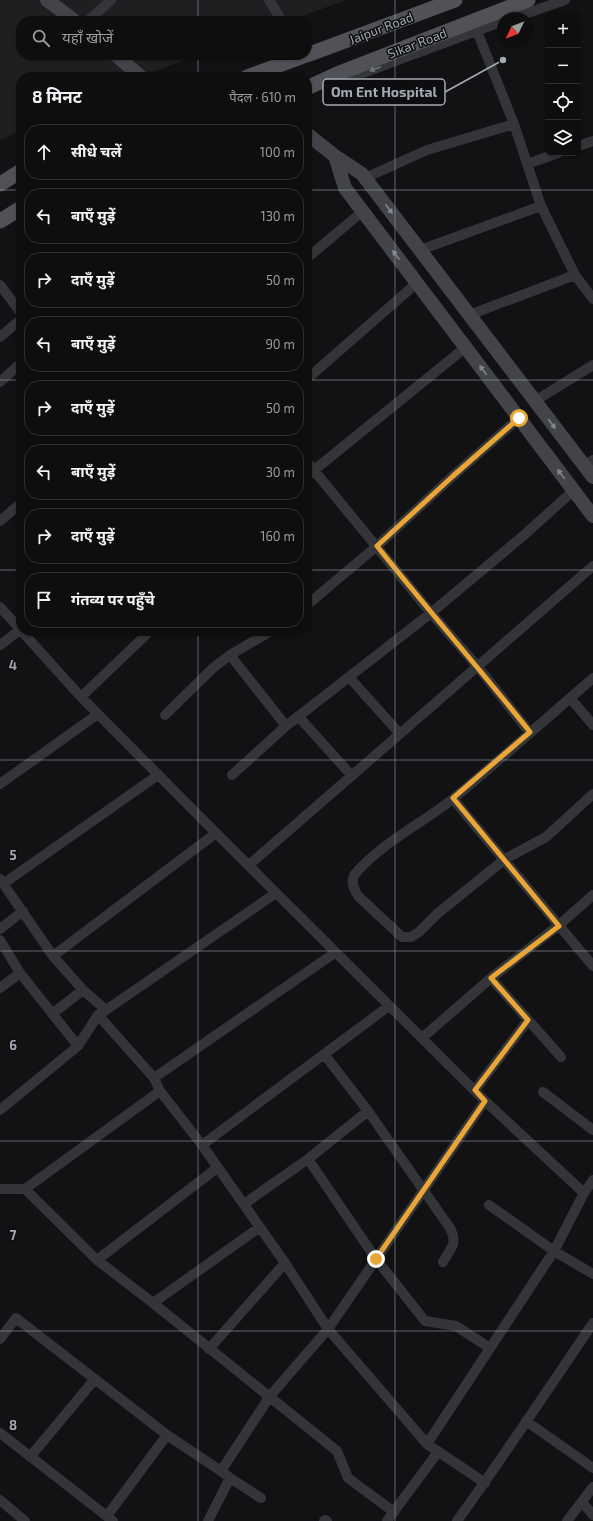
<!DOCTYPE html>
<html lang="hi">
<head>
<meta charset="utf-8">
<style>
	:root { --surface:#0e0e0f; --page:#1c1c1d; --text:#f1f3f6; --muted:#9b9c9e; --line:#2e2e2f }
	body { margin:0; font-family:"Exo 2","Noto Sans Devanagari",sans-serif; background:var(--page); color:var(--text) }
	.controls { position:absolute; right:12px; top:12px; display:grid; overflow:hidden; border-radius:8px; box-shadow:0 1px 3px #0004 }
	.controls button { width:36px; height:36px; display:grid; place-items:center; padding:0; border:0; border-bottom:1px solid var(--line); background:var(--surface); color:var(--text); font:20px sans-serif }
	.compass { position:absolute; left:497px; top:12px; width:36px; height:36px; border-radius:50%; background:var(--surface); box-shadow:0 1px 3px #0004; rotate:227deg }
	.stop { position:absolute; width:12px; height:12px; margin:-9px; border:3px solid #e9a535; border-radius:50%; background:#fff }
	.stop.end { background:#e9a535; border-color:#fff; box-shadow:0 1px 4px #0008 }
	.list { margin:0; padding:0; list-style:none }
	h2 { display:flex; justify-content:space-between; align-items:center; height:52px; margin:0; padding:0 16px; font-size:17px }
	h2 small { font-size:13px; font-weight:400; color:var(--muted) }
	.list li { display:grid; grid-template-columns:26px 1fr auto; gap:12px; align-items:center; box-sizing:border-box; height:56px; margin:0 8px 8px; padding:0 8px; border:1px solid var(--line); border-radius:16px }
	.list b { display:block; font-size:15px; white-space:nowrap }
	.list em { font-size:13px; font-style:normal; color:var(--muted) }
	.icon { flex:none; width:22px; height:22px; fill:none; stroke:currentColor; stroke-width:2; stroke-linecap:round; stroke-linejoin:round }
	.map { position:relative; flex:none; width:593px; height:1521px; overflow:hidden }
	.search { position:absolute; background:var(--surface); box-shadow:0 1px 3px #0004; left:16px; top:16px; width:296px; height:44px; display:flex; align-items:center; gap:10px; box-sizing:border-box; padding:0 14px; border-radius:16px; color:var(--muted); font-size:15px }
	.panel { position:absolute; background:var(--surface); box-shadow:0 1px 3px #0004; left:16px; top:72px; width:296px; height:564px; border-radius:16px }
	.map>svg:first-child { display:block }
	.built { fill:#1e1f21 }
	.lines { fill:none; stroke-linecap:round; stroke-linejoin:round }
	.street { stroke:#343539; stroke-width:10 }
	.secondary { stroke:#424449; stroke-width:14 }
	.primary { stroke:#505258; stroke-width:15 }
	.oneway { fill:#72757d }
	.oneway2 { fill:#82868f }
	.route { stroke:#e9a535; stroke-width:5 }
	.grid { fill:none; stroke:#a4aab4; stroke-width:1; stroke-opacity:0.55 }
	.labels { text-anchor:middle; stroke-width:3; stroke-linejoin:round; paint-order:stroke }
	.street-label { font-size:13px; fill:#a4aab4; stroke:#0d0d0f }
	.grid-label { font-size:13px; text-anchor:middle; font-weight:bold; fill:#a4aab4; stroke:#0d0d0f; stroke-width:3; stroke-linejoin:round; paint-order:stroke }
	.leader { fill:none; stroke:#a4aab4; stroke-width:1.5 }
	.callout-dot { fill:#a4aab4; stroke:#0d0d0f; stroke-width:1.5 }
	.callout { fill:#0d0d0f; stroke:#a4aab4; stroke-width:1.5 }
	.callout-label { font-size:14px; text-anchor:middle; font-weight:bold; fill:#a4aab4 }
</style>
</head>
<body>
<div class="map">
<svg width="593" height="1521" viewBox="0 0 593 1521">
	<rect width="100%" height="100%" fill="#121214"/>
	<path class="built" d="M0 0H346L289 21H21V55H198L139 77H21V130L0 140Z"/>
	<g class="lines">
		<path class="street" d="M269 0 282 21
			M513 18 565 0
			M88 21 111 0
			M473 21 514 124 541 206 575 275 593 299
			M337 74 347 79 503 21
			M578 146 593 141
			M527 164 558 153
			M365 178 427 150 514 124
			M420 250 541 206
			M307 258 363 211
			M0 285 21 313
			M469 315 575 275
			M0 337 21 319
			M307 379 410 289 416 281
			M0 382 21 363
			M535 401 593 365
			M307 462 431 613 478 667 530 733
			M584 466 593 460
			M307 476 466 347
			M0 521 21 503
			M307 605 377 546 453 476 519 418
			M0 607 81 697 216 833 485 1101 584 1193
			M0 645 20 630
			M230 655 286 726
			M349 677 400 734
			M593 678C547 718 501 759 454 798 424 822 380 844 355 874 350 881 354 889 358 896L402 937H411L419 932 437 914 505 859 546 837 593 794
			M81 697 150 631
			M570 698 593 725
			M165 715 213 668 230 655 271 631
			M298 716 352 776
			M232 775 286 726 431 613 523 536 574 490
			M0 784 98 714
			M453 799 593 966
			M249 865 593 566
			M0 879 53 956 83 990 106 1010 98 1015 154 1078 160 1091 202 1145 285 1263 328 1329 427 1444 485 1483
			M3 884 158 775
			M0 929 23 911
			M0 940 20 973 78 1046
			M53 956 216 833
			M491 978 561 1057
			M0 988 20 973
			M106 1010 276 893
			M52 1014 83 990
			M422 1038 491 978 559 925 593 895
			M324 1054 368 1111 450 1228C458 1245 451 1247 443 1262
			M154 1078 336 952
			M475 1090 528 1020
			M543 1092 593 1130
			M0 1110 78 1046 98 1015
			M202 1145 389 1006
			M308 1159 376 1259 425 1321 456 1326 490 1348
			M0 1189H25L97 1260 153 1303 337 1451 348 1478 394 1512
			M25 1189 160 1091
			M244 1204 308 1159 368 1111
			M489 1205 554 1251 593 1274
			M97 1260 217 1168
			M153 1303 260 1227
			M0 1339 16 1318 167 1435 221 1471 230 1478 208 1521
			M209 1349 285 1263
			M526 1421 593 1468
			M0 1433 113 1521
			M427 1444 554 1251 584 1193 593 1180
			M30 1457 95 1379
			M221 1471 270 1396 328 1329 485 1101
			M230 1478 261 1498
			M0 1500 25 1521
			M582 1502 593 1515
			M107 1516 167 1435
			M324 1521 325 1520 327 1521
			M387 1521 438 1452
			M457 1521C504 1456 548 1389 593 1323
			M567 1521 593 1487"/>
		<path class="secondary" d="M47 0 75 21
			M116 55 141 77
			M307 134 335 156 362 174 593 477
			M335 156 345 188 593 516"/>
		<path class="primary" d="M307 55 455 0
			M247 77 306 55
			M307 88 337 74 528 0
			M0 184 21 171
			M0 221 21 208"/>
	</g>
	<defs><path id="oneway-solid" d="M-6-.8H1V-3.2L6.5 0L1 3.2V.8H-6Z"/></defs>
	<use class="oneway" href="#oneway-solid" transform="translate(375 69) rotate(160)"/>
	<g class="oneway2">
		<use href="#oneway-solid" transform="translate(389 209) rotate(53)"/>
		<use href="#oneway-solid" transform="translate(396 255) rotate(-127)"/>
		<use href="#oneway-solid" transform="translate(483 370) rotate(-127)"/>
		<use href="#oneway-solid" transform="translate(552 424) rotate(53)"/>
		<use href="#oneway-solid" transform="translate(561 474) rotate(-127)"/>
	</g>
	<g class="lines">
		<path class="route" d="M376 1259 485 1101 475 1090 528 1020 491 978 559 926 453 798 530 732C480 669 427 609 377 546L453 476 519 418"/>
	</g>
	<path class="grid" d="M198 0V21M395 0V1521M198 55V77M0 190H21M307 190H593M0 380H21M307 380H593M0 570H21M307 570H593M198 631V1521M0 760H593M0 951H593M0 1141H593M0 1331H593"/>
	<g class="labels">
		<g class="street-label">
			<text transform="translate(381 28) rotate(-21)" y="5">Jaipur Road</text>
			<text transform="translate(417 43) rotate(-21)" y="5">Sikar Road</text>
		</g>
	</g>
	<g class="grid-label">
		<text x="13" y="670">4</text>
		<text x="13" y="860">5</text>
		<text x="13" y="1050">6</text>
		<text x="13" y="1240">7</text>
		<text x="13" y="1430">8</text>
	</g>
	<path class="leader" d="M503 60L445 92"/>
	<circle class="callout-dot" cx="503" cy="60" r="4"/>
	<rect class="callout" x="323" y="79" width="122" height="26" rx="4"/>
	<g class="callout-label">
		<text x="384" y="97">Om Ent Hospital</text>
	</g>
</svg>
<div class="controls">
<button>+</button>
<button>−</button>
<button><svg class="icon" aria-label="locate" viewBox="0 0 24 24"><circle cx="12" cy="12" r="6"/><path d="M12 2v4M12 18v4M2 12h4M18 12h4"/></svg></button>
<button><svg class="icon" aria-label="layers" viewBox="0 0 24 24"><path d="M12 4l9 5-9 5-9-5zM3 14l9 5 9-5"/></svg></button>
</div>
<svg class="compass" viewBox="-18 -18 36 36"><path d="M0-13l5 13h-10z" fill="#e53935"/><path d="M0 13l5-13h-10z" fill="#9b9c9e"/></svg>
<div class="stop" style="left:519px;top:418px"></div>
<div class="stop end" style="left:376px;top:1259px"></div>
<div class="search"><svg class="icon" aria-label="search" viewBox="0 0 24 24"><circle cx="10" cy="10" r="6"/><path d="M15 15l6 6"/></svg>यहाँ खोजें</div>
<section class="panel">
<h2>8 मिनट<small>पैदल · 610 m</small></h2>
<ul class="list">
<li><svg class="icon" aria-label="ahead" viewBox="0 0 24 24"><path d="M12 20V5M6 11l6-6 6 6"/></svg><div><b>सीधे चलें</b></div><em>100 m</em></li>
<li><svg class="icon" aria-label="left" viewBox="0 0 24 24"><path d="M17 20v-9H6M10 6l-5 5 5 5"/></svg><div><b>बाएँ मुड़ें</b></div><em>130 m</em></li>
<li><svg class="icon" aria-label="right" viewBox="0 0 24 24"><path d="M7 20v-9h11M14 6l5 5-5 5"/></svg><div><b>दाएँ मुड़ें</b></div><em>50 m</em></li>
<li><svg class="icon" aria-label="left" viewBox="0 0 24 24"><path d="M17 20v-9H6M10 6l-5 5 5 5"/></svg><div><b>बाएँ मुड़ें</b></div><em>90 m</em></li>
<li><svg class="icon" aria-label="right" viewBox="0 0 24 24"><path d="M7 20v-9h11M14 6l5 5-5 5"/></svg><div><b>दाएँ मुड़ें</b></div><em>50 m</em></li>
<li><svg class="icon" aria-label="left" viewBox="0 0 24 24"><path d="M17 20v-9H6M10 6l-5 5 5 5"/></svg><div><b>बाएँ मुड़ें</b></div><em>30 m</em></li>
<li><svg class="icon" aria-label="right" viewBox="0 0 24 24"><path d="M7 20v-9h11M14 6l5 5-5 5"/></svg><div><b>दाएँ मुड़ें</b></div><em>160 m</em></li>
<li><svg class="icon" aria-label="arrive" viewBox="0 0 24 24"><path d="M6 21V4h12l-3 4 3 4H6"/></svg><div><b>गंतव्य पर पहुँचे</b></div></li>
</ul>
</section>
</div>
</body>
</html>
